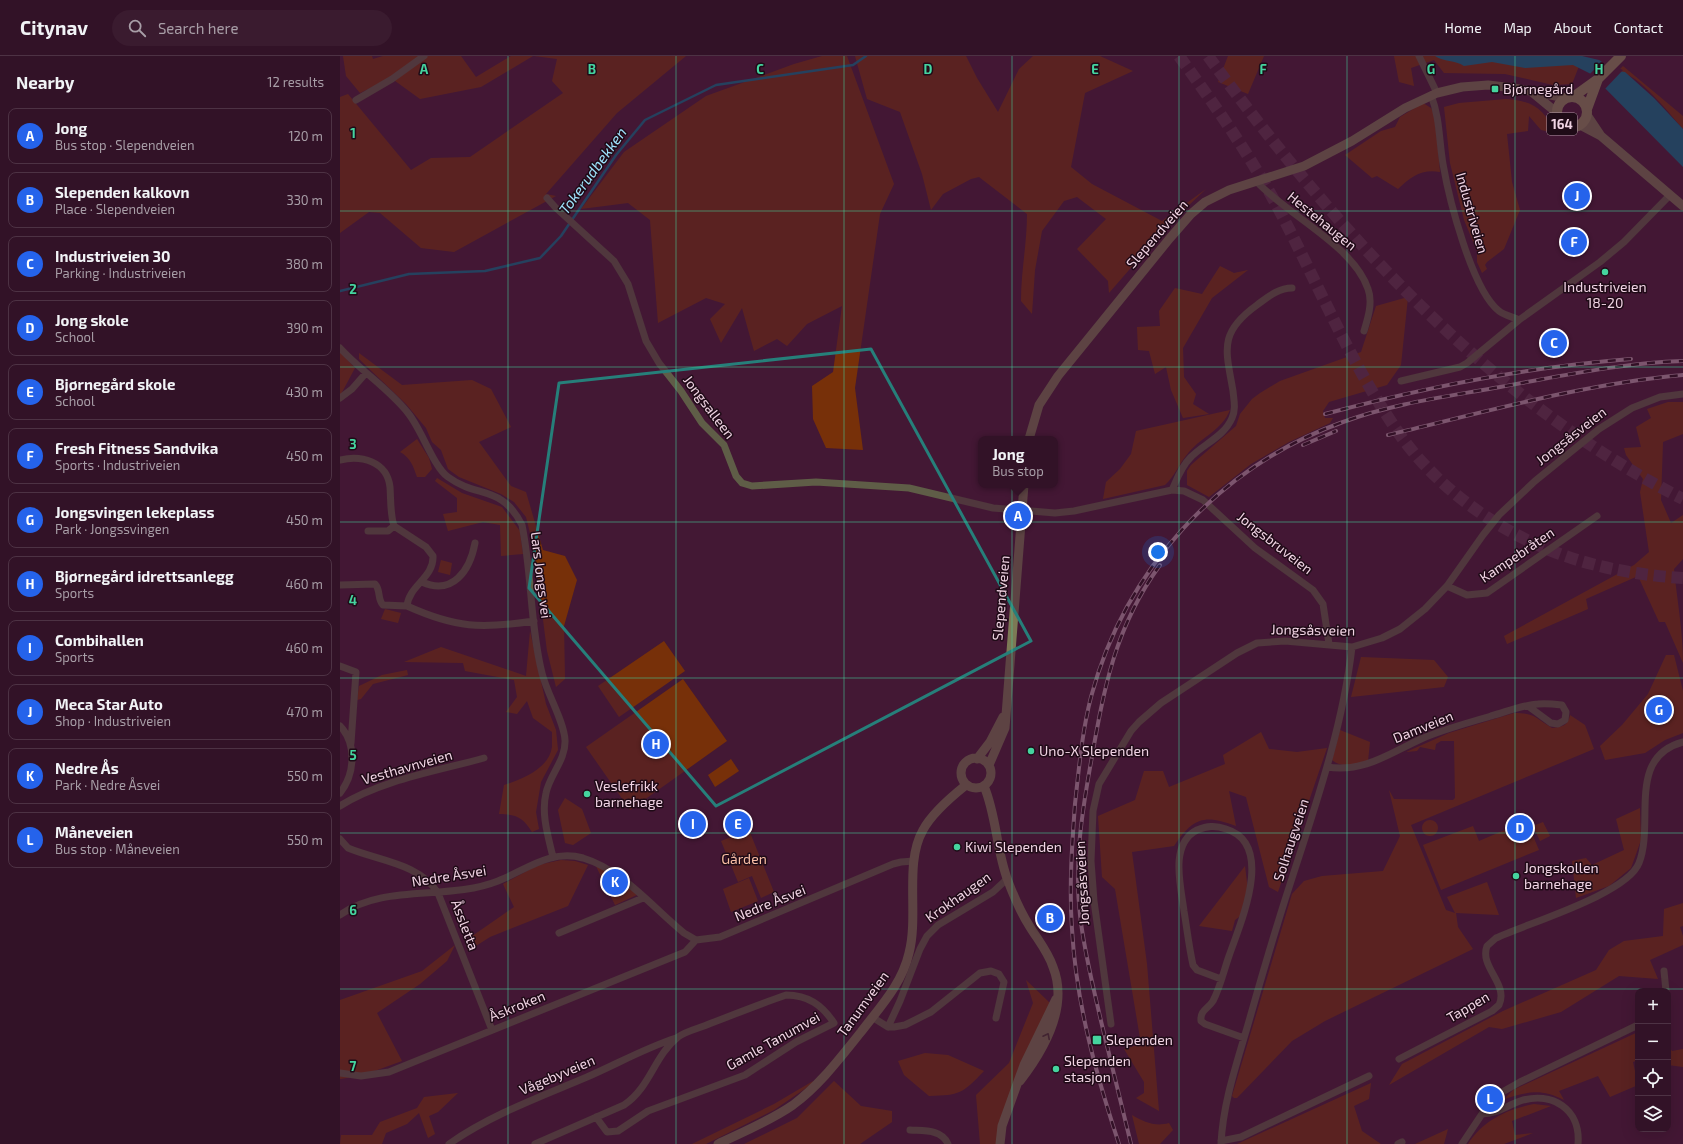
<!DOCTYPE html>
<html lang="en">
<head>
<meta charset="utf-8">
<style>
	:root { --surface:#321227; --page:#3a1b2f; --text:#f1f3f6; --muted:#a89ea7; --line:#4d3244; --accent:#2563eb }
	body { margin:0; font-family:"Exo 2",sans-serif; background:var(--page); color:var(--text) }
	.controls { position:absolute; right:12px; bottom:12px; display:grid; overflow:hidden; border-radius:8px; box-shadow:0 4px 16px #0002 }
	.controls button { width:36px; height:36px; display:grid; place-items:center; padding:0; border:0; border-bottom:1px solid var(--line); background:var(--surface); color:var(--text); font:20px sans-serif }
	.you { position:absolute; left:818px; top:496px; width:14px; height:14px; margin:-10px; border:3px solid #fff; border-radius:50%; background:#1a73e8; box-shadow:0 0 0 6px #1a73e833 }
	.badge { display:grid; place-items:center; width:26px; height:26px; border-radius:50%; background:var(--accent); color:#fff; font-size:13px; font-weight:700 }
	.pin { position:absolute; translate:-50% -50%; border:2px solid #fff; box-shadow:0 1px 4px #0006 }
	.popup { position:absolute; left:638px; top:380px; width:80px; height:52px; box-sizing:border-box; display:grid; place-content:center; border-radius:8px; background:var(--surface); filter:drop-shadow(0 1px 3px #0005); font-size:13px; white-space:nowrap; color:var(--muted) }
	.popup b { font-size:15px; color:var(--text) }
	.popup::after { content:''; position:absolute; left:50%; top:100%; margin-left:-8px; border:8px solid transparent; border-top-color:var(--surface) }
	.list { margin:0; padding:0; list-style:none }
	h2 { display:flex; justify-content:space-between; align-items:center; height:52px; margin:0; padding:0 16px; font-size:17px }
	h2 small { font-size:13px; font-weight:400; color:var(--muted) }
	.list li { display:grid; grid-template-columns:26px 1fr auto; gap:12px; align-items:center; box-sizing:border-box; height:56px; margin:0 8px 8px; padding:0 8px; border:1px solid var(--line); border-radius:8px }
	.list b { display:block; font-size:15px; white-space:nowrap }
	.list p { margin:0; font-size:13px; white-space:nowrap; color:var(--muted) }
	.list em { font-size:13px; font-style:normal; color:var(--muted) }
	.icon { flex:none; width:22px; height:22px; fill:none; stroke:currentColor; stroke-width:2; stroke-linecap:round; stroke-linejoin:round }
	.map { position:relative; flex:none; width:1343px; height:1088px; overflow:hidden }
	header { display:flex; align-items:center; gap:24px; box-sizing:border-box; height:56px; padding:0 20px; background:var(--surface); border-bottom:1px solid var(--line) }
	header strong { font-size:19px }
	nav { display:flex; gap:22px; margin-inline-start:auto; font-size:14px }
	.search { width:280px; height:36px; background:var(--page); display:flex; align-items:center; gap:10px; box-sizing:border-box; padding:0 14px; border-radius:22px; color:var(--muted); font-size:15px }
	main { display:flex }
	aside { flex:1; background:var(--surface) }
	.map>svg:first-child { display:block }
	.green { fill:#773009 }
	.water { fill:#007391 }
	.pier { fill:#431834 }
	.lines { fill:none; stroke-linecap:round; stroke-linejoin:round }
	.stream { stroke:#007391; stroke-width:2.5 }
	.highway-tunnel { stroke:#5d344e; stroke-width:12; stroke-dasharray:12 6; stroke-linecap:butt }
	.street { stroke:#5f5d47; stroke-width:7 }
	.secondary { stroke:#7c7955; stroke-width:9 }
	.primary { stroke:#928f60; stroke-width:10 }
	.rail-casing { stroke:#c1a0b3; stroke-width:4 }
	.rail { stroke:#1f0b17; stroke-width:2.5; stroke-dasharray:8; stroke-linecap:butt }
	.oneway { stroke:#40322d }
	.marked { fill:none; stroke:#267f7a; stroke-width:3; stroke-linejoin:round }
	.grid { fill:none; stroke:#45d49f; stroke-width:1; stroke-opacity:0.55 }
	.poi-dot { fill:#45d49f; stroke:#1f0b17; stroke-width:1.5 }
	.labels { text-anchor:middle; stroke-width:3; stroke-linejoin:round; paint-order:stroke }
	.shield { fill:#1f0b17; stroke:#b298a6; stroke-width:1 }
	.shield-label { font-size:13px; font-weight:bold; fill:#f1d4e4 }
	.poi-label { font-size:14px; fill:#f1d4e4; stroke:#1f0b17; text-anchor:start }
	.street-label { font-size:14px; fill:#f1d4e4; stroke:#1f0b17 }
	.park-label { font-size:14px; fill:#f9bea5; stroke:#1f0b17 }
	.water-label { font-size:15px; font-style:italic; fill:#9fe2fc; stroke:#1f0b17 }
	.grid-label { font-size:13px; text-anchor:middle; font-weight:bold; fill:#45d49f; stroke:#1f0b17; stroke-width:3; stroke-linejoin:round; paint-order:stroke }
</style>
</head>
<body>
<header>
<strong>Citynav</strong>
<div class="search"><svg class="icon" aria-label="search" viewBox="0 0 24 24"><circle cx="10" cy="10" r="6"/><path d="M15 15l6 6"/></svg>Search here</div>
<nav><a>Home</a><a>Map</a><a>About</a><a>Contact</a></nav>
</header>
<main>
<aside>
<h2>Nearby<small>12 results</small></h2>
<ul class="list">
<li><span class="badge">A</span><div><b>Jong</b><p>Bus stop · Slependveien</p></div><em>120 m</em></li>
<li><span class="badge">B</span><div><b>Slependen kalkovn</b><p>Place · Slependveien</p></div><em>330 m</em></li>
<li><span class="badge">C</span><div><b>Industriveien 30</b><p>Parking · Industriveien</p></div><em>380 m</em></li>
<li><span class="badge">D</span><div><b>Jong skole</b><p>School</p></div><em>390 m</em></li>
<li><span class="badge">E</span><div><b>Bjørnegård skole</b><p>School</p></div><em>430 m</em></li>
<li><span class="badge">F</span><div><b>Fresh Fitness Sandvika</b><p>Sports · Industriveien</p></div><em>450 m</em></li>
<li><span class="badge">G</span><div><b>Jongsvingen lekeplass</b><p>Park · Jongssvingen</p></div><em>450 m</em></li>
<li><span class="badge">H</span><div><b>Bjørnegård idrettsanlegg</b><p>Sports</p></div><em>460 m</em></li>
<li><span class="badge">I</span><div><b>Combihallen</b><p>Sports</p></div><em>460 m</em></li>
<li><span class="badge">J</span><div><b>Meca Star Auto</b><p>Shop · Industriveien</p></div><em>470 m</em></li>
<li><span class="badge">K</span><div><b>Nedre Ås</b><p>Park · Nedre Åsvei</p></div><em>550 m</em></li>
<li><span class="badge">L</span><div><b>Måneveien</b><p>Bus stop · Måneveien</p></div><em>550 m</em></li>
</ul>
</aside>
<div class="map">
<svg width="1343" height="1088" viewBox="0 0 1343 1088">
	<rect width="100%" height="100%" fill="#431834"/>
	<path class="green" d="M3 0H32L33 3 43 0H121L136 21 171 0H193L141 31 80 43 51 22 20 37 6 20Z
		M194 0H346L277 57 206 138 216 140 114 196 81 192 40 157 29 156 0 177V41L8 38 71 114 91 102 130 101 223 37 212 25 217 3Z
		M482 0H507L554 128 540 158 515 332 523 394 486 392 473 363 472 330 493 316 502 250 467 268 447 290 437 283 414 295 402 252 381 287 370 263 385 248 366 242 318 267 310 164 288 147 241 153 284 96 366 40 454 8Z
		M515 0H626L637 22 658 56 679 13 693 0H760L793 15 745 37 731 111 752 128 822 165 866 133 829 168 769 237 768 225 737 193 766 163 737 141 724 145 702 175 695 214 692 258 681 245C681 215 687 188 687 158L639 121 631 123 603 138 591 154 582 118 560 56 527 43Z
		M888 0H924L908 38 878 26Z
		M1054 0H1243L1232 28 1213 29 1165 18 1104 17 1094 4 1071 12 1074 30 1059 26Z
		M1283 10 1343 60V73C1328 56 1300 19 1278 15Z
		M1166 43C1194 45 1204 53 1215 77L1201 74 1189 60 1188 75 1167 78 1172 126 1180 154 1164 193 1147 206 1145 209 1147 213 1142 217 1137 206V195L1124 164 1110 107 1104 51 1119 47Z
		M1083 47 1091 52 1095 60 1100 116C1081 113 1071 121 1058 133L1037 120 1032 122 1005 99 1041 75 1055 71 1060 61Z
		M880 210 894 217 908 214 872 242 843 292 844 321 856 338 853 348 869 358 843 362 831 334 826 311 815 318 809 295 798 294 797 271 820 270 819 255 835 232 862 238Z
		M1068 241 1061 309 1047 329 989 346 983 355 985 362H993L990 367 949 386 911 408 869 441 847 429V415L851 409 896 370 900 358 912 343 920 337 940 325 1021 296 1036 250Z
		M0 296 15 312 0 340Z
		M19 297 62 329 132 324 151 333 171 371 139 386 171 430 186 436 203 494 225 500 237 524 224 570 225 623 216 631 207 595 194 493 186 461 174 446 161 438 119 421 108 413 101 394 92 386 86 372 66 348 19 303Z
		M1328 346H1343V378L1323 386 1321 444 1331 467 1343 459V503L1334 513C1337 544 1343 575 1343 607L1325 566H1319L1298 520 1246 543 1248 553 1167 588 1164 580 1294 509 1309 496 1300 436 1303 423 1286 399 1284 392 1301 391 1296 371 1311 362 1307 353Z
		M890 354C881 375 864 379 849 396 840 406 835 420 825 429L763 443 766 426 780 413 791 398 796 375Z
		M77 383 89 402 92 413 85 421H77C73 410 71 402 60 396Z
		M97 422 122 437 162 451 180 475 183 498 161 500 160 469 143 466 108 475 103 458 117 456V442L95 425Z
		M101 504 112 507 110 519 98 516Z
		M45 553 61 557 58 567 41 563Z
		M190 575 206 648 216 674 218 694 201 726 196 756 199 773 192 776C183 761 175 758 159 758L164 729C182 723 209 713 212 691 212 686 212 681 212 676L193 662 187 645 177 658 166 656 177 641 174 624 125 615 123 607 64 606 101 591 186 620Z
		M324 585 345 615 279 661 258 630Z
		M1326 599H1334L1343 635V677L1325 684 1305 697 1265 704 1260 690 1282 669 1308 638Z
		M1021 601 1094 604 1108 621 1104 631 1011 641Z
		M67 614 68 619 33 628 21 643 17 644 19 630 42 619Z
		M343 623 387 685 290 754 246 691Z
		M1174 657C1195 657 1195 662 1212 672 1222 671 1228 670 1230 659L1245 669 1254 693 1071 769 1106 854 1115 857 1107 841 1147 826 1159 859 1116 857 1118 871 1133 893 985 965 952 985 897 1042H894L892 1040 952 838 964 825 982 820 1043 815 1060 780 1049 734 1054 743 1113 744 1115 742 1114 685H1101L1096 688 1095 694 1080 691 1077 695 1066 696 1109 677Z
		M1000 674 1030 686 1028 705C1015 708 1003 713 992 704Z
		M921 676 929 693 957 696 987 692 938 836 929 831 906 741 889 735 896 770C865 758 853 761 834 790L792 796 807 908 819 1055 796 1042 804 1037V1026L784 993 801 988 775 833 762 821 758 760 795 744 804 715H823L829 731 885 708 883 699Z
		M391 703 399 715 375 731 368 719Z
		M225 742 242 753 251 777 233 789 225 787 218 754Z
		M1300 752 1301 784 1291 812 1269 830 1236 842 1232 805 1246 802 1252 809 1284 794 1276 763Z
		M1082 772a8 8 0 1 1 16 0a8 8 0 1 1-16 0Z
		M1203 766 1210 780 1200 785 1193 770Z
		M1181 767 1183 770 1188 768 1199 794 1101 834 1083 789 1133 770 1139 785Z
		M409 774 434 836 421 842 412 820 398 826 381 785Z
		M221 804 235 805 248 809 228 850 150 881 128 895 125 885 174 851 163 828 198 809Z
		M254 806 299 838 275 849Z
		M905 810 908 835 903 858 895 864 892 875 859 870Z
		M409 822 418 845 391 856 383 833Z
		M1343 847V870L1340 871 1343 880V889L1310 904 1318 923 1279 920 1221 956 1162 973 1149 971 1049 1029 1062 1008 1163 955 1256 914 1269 894 1284 885 1323 880 1324 853Z
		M115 889 107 905 80 928 37 957 62 1005 21 1020 0 1023V944L82 915Z
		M686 924 710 947 657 1088H640L636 1039 669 1007 693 947Z
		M1298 976V1004L1293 1006 1298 1029 1270 1041 1258 1020 1219 1035 1224 1044C1200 1032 1189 1036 1164 1043L1173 1034Z
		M1328 989 1332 995 1343 993V1011L1328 1009Z
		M585 997 608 999 644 1015C622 1038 620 1039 589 1040L564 1019 558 1005Z
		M473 1025 472 1028 434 1054 366 1088H352L434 1048Z
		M494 1025 521 1050 552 1055V1066L520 1088H404L457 1062Z
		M1031 1027 1029 1043 1014 1050 1022 1075 1041 1088H897Z
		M118 1037 98 1056 89 1060 95 1078 88 1082 79 1057 67 1068 46 1077 42 1088H0L1 1079H32L40 1066 77 1052 84 1041Z
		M1194 1048 1211 1050 1172 1065 1175 1079 1193 1077 1164 1088H1128C1143 1064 1168 1053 1194 1048Z
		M792 1059C804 1066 815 1071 829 1067L833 1074 820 1088H799Z
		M1108 1073 1104 1088H1075Z"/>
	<path class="water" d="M1095 0H1242L1259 4 1278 15 1285 16 1314 42 1343 73V111L1251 18 1233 9 1185 12 1152 6 1124 10C1115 4 1104 6 1095 0Z"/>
	<path class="pier" d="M1263 4 1283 14 1264 34 1249 19Z"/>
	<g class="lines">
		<path class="stream" d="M0 235 69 218 145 215 200 202 221 180 276 99 305 64 376 29 513 9 526 0"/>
		<path class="highway-tunnel" d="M839 0C874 48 908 96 936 148 976 223 1010 307 1058 376 1102 440 1177 489 1252 508 1282 516 1312 520 1343 522
			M868 0C996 174 1148 344 1343 443"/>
		<path class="street" d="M1079 0 1097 37
			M1091 39C1100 62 1099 85 1103 108 1109 143 1132 234 1159 255 1164 259 1173 261 1179 264
			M16 44 52 23 84 0
			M916 125C947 159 1014 190 1028 233 1033 246 1028 262 1024 275
			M207 142 215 151 274 205 288 228 306 285 319 307 341 335 362 367 384 389 396 420 402 427 412 430 476 426 569 432 653 452 715 457 734 455 832 434 844 435 863 444 915 492 973 534 983 548 989 588
			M0 292C21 315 49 333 68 357 82 374 93 410 108 421 138 443 161 428 182 469 192 518 190 569 202 617 207 638 224 665 225 684 226 704 210 718 206 737 201 758 208 780 213 801
			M1061 325 1120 311 1127 307 1179 264 1260 206 1284 186 1330 139
			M0 342 12 333 26 317
			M0 404C21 399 47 405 50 431 51 445 50 457 54 470L86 491 93 500C94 522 69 529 67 550 116 572 141 573 194 565
			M832 434C837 423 841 411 850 402 863 388 884 381 892 362 896 353 894 345 893 335 886 294 878 277 917 249 928 241 938 232 952 232
			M28 475H48L54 470
			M82 526C113 540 130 514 135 487
			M0 529 35 528C41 534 37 543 43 549L67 550
			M1107 530 1127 539 1147 537 1257 460
			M0 610 16 616 11 687
			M0 670C17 688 15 718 0 737
			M987 711C1024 717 1050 697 1081 683 1104 673 1128 667 1151 660 1166 656 1182 649 1198 648 1206 647 1214 648 1222 649L1226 656 1225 664 1218 668 1211 667 1188 650
			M0 750C41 724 97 715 144 702
			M0 783 8 792C39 805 79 807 98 837L152 974
			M0 859C44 827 108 845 158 825 186 814 210 793 243 802 283 814 313 852 344 877L356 884 380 881 553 808 561 806 574 805
			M219 877 303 842
			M1324 915 1326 935
			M881 923 857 914 853 909C849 891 847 873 844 855 841 831 829 788 857 774 867 770 875 769 886 773 936 788 900 868 889 900 884 914 880 932 873 945 868 953 860 954 861 965L865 968 904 982
			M532 961 548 971H554L565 969 591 956 640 917 651 915 659 918 664 926 656 962
			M771 968 754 845 751 805 753 755 759 728 791 675 799 666 821 647 897 597 917 587 945 585 1012 591 1042 582 1060 573 1085 553 1107 530 1143 479 1159 459 1195 425 1259 373 1292 352 1320 341 1343 338
			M548 971 560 945 580 893 587 880 598 869 653 836 667 823
			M1059 1003 1152 955 1159 949C1169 928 1139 911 1147 890L1156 882C1188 867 1287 838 1299 807 1315 767 1286 701 1343 686
			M0 1017 21 1020 49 1016 345 896 356 884
			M1142 1058C1157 1058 1166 1050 1180 1045 1212 1035 1241 1053 1238 1088
			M570 1074C583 1075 602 1073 608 1088
			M881 1085 901 1081 1029 1020
			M109 1088C150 1059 200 1041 247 1021 277 1008 305 992 336 982
			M195 1088 284 1049C310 1032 314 1000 338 981 346 975 360 972 369 968 395 958 420 948 446 939 468 939 482 949 494 967L456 986 405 1019 308 1055 278 1075 267 1076 256 1061
			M881 1088C883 1044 899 1001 911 958 924 912 938 865 953 819 977 745 1003 669 1012 591
			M1058 1088 1062 1086
			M1122 1088 1142 1058 1157 1039 1180 1026 1298 969"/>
		<path class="secondary" d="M1193 37 1216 56
			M1247 59 1261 80
			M1240 69 1261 80 1343 150
			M689 383 699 349 718 320 830 182 851 158 865 146 889 134 964 110 1012 85 1065 52 1097 37 1122 31 1148 29 1174 32 1226 42
			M621 717a15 15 0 1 1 30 0a15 15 0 1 1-30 0Z
			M637 703 650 686 663 661
			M649 709 665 672 684 429
			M644 730C657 761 656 794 668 825 674 841 681 857 690 871 698 884 708 896 713 911 729 951 704 994 680 1025
			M378 1088C403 1076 430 1065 453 1049 480 1029 500 1002 521 976 540 951 562 928 569 897 579 859 564 807 583 774 592 757 611 741 626 729
			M660 1088 662 1070 684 1009 716 943"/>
		<path class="primary" d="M1217 56a15 15 0 1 1 30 0a15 15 0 1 1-30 0Z
			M1233 41 1258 23 1281 0
			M1247 53 1258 23"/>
		<defs>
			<path id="rail" d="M985 358C1086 331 1187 311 1291 303
				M1048 379C1145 356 1243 328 1343 319
				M963 389 996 375
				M779 1088C756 1018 736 947 732 873 729 831 732 789 735 748 739 712 742 676 751 641 785 514 879 410 1003 366 1051 348 1104 341 1154 332 1217 321 1279 307 1343 305
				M791 1088C781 1047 771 1006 761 965 753 930 744 895 740 859 734 807 742 756 751 706 764 632 775 571 820 509"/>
		</defs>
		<use href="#rail" class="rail-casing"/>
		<use href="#rail" class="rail"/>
	</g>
	<defs><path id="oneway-chevron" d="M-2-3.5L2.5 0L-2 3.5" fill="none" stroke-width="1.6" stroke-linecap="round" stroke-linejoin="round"/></defs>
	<use class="oneway" href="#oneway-chevron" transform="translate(707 980) rotate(-63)"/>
	<path d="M0 0H1343V1088H0ZM531 293 691 585 376 750 189 532 219 327Z" fill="#431834" fill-opacity=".55" fill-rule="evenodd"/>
	<path class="marked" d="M531 293 691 585 376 750 189 532 219 327Z"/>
	<path class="grid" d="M168 0V1088M336 0V1088M504 0V1088M672 0V1088M839 0V1088M1007 0V1088M1175 0V1088M0 155H1343M0 311H1343M0 466H1343M0 622H1343M0 777H1343M0 933H1343"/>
	<g class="poi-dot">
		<rect x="1151" y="29" width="8" height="8" rx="2"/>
		<circle cx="1265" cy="216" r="4"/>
		<circle cx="691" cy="695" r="4"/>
		<circle cx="247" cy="738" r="4"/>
		<circle cx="617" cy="791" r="4"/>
		<circle cx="1176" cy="820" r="4"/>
		<rect x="752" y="979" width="10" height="10" rx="2"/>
		<circle cx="716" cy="1013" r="4"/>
	</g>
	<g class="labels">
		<rect class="shield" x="1207" y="57" width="30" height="22" rx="3"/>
		<g class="shield-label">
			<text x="1222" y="73">164</text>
		</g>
		<g class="poi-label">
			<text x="1163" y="38">Bjørnegård</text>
			<text x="1265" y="236" text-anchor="middle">Industriveien<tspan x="1265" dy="16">18-20</tspan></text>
			<text x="699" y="700">Uno-X Slependen</text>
			<text x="255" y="735">Veslefrikk<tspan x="255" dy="16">barnehage</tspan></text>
			<text x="625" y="796">Kiwi Slependen</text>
			<text x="1184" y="817">Jongskollen<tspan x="1184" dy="16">barnehage</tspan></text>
			<text x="766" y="989">Slependen</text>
			<text x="724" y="1010">Slependen<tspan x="724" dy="16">stasjon</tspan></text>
		</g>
		<g class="street-label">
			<text transform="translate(1132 157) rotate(74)" y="5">Industriveien</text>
			<text transform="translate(982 165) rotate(39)" y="5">Hestehaugen</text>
			<text transform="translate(817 178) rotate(-49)" y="5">Slependveien</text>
			<text transform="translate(369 351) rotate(53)" y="5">Jongsalleen</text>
			<text transform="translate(1231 380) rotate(-38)" y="5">Jongsåsveien</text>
			<text transform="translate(935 487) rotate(38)" y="5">Jongsbruveien</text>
			<text transform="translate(1177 499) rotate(-34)" y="5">Kampebråten</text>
			<text transform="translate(201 519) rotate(83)" y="5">Lars Jongs vei</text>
			<text transform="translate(661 542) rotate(-85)" y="5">Slependveien</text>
			<text transform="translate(973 574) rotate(1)" y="5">Jongsåsveien</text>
			<text transform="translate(1083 671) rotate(-22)" y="5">Damveien</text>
			<text transform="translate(67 711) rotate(-16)" y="5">Vesthavnveien</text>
			<text transform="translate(951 784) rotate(-72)" y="5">Solhaugveien</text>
			<text transform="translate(109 820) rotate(-9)" y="5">Nedre Åsvei</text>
			<text transform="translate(742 827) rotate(-93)" y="5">Jongsåsveien</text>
			<text transform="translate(618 841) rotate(-35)" y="5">Krokhaugen</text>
			<text transform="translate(430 847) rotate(-22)" y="5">Nedre Åsvei</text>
			<text transform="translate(125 869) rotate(69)" y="5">Åssletta</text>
			<text transform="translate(523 948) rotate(-54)" y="5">Tanumveien</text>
			<text transform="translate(177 950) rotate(-22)" y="5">Åskroken</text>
			<text transform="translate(1128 951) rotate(-30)" y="5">Tappen</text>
			<text transform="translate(433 985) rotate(-29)" y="5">Gamle Tanumvei</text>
			<text transform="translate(217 1019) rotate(-23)" y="5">Vågebyveien</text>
		</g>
		<g class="park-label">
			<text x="404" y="808">Gården</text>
		</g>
		<g class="water-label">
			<text transform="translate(253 115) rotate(-54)" y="5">Tokerudbekken</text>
		</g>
	</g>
	<g class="grid-label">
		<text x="84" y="18">A</text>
		<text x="252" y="18">B</text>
		<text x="420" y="18">C</text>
		<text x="588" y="18">D</text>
		<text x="755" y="18">E</text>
		<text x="923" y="18">F</text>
		<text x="1091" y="18">G</text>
		<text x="1259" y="18">H</text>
		<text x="13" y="82">1</text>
		<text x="13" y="238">2</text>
		<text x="13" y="393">3</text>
		<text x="13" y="549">4</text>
		<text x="13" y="704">5</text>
		<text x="13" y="859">6</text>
		<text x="13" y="1015">7</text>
	</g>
</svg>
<div class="controls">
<button>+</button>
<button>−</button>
<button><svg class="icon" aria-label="locate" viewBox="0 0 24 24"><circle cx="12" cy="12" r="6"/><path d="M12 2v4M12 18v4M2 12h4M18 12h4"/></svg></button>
<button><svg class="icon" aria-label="layers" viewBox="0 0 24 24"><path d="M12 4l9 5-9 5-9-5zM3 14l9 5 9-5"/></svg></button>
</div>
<div class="you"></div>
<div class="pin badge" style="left:678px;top:460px">A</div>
<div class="popup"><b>Jong</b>Bus stop</div>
<div class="pin badge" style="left:710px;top:862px">B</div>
<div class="pin badge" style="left:1214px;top:287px">C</div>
<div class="pin badge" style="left:1180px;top:772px">D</div>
<div class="pin badge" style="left:398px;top:768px">E</div>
<div class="pin badge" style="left:1234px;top:186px">F</div>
<div class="pin badge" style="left:1319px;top:654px">G</div>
<div class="pin badge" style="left:316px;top:688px">H</div>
<div class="pin badge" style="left:353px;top:768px">I</div>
<div class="pin badge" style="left:1237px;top:140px">J</div>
<div class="pin badge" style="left:275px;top:826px">K</div>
<div class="pin badge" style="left:1150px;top:1043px">L</div>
</div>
</main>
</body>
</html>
